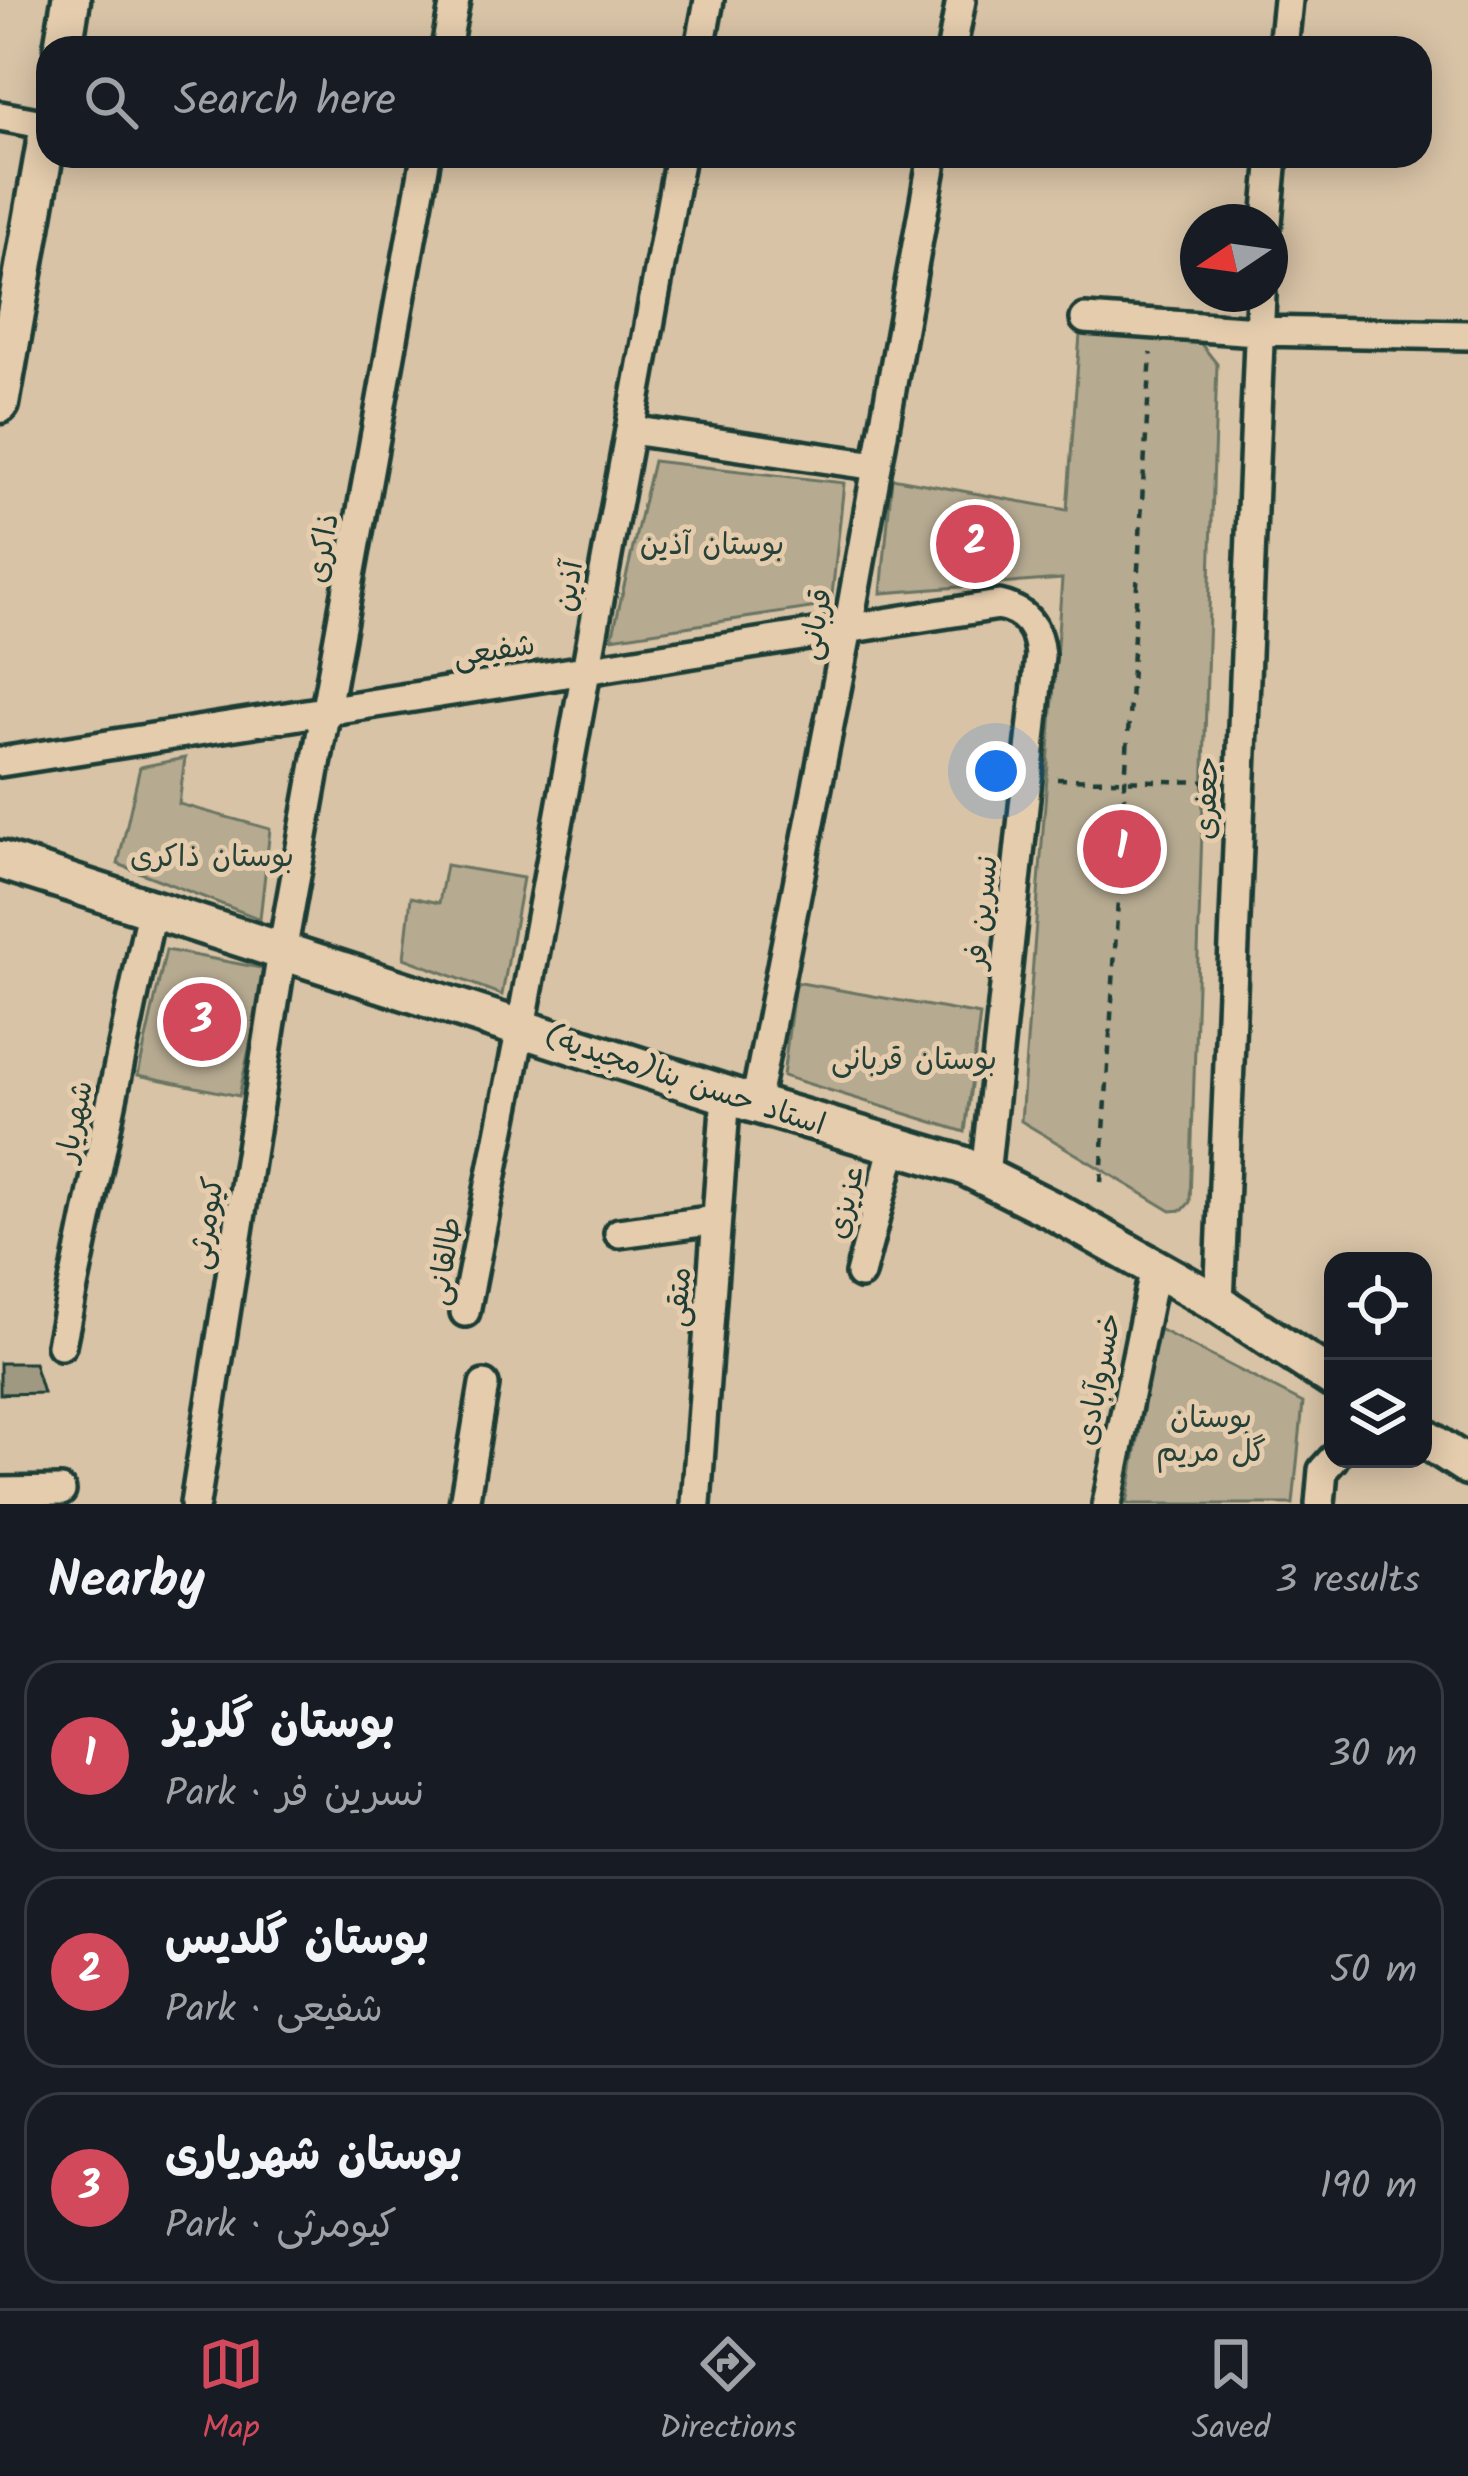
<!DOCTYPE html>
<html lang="en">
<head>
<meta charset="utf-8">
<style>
	:root { --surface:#171b24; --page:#20242c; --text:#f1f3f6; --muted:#9ea1a6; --line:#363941; --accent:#d1495b }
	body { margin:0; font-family:Kalam,"Playpen Sans Arabic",sans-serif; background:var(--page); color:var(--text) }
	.controls { position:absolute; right:36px; bottom:36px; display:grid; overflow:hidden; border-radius:24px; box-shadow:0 6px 30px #0003 }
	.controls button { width:108px; height:108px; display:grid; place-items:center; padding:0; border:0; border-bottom:3px solid var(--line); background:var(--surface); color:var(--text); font:60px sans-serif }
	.compass { position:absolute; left:1180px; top:204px; width:108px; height:108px; border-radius:50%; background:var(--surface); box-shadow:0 6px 30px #0003; rotate:257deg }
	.you { position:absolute; left:996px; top:771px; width:42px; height:42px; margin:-30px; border:9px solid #fff; border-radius:50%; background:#1a73e8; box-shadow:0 0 0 18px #1a73e833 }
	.badge { display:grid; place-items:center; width:78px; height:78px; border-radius:50%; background:var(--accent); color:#fff; font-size:39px; font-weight:700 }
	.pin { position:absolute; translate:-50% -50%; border:6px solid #fff; box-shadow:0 3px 12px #0006 }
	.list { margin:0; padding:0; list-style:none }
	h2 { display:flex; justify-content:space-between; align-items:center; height:156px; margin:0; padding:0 48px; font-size:51px }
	h2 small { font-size:39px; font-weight:400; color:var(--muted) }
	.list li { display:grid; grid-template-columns:78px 1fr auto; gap:36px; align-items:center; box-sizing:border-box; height:192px; margin:0 24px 24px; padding:0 24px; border:3px solid var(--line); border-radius:36px }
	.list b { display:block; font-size:45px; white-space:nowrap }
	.list p { margin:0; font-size:39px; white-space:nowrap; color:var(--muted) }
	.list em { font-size:39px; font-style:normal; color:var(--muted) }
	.icon { flex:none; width:66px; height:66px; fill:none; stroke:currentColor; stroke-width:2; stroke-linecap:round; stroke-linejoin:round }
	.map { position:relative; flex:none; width:1468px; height:1504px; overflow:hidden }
	.search { position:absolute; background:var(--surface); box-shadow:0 6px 30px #0003; left:36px; right:36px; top:36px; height:132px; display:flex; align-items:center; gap:30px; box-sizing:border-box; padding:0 42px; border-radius:36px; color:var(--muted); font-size:45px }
	.sheet { height:804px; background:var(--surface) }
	nav { display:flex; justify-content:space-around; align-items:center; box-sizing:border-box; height:168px; border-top:3px solid var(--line); background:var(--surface); font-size:33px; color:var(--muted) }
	nav a { display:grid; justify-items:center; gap:6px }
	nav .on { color:var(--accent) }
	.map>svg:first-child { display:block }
	.green { fill:#b6aa91; stroke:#6a7462; stroke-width:3 }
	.building { fill:#9f9982; stroke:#1f3d34; stroke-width:3 }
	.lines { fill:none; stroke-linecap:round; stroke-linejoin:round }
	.minor-casing { stroke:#1f3d34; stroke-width:36 }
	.major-casing { stroke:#1f3d34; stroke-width:45 }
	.path { stroke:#1f3d34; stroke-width:4.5; stroke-dasharray:9 9; stroke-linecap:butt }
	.minor { stroke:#e4ccad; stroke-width:27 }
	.major { stroke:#e4ccad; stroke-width:36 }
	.labels { text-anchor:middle; stroke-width:10; stroke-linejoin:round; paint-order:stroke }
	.park-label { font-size:30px; fill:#274239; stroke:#e4ccad }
	.street-label { font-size:30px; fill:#1f3d34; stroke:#e4ccad }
</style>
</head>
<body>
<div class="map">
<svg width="1468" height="1504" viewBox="0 0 1468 1504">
	<rect width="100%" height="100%" fill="#d8c3a6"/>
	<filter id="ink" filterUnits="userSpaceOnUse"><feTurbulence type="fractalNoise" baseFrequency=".00833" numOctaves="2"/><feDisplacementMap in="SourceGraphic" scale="24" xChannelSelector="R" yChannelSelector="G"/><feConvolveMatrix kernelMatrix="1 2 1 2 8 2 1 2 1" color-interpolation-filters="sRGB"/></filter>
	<g filter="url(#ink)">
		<path class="green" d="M1080 334 1198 340 1217 364 1190 1202 1183 1210 1171 1211 1021 1121 1062 579 881 593 892 478 1067 510Z
			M653 461 844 483 831 605 612 638Z
			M185 758 179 804 270 829 260 919 118 864 140 767Z
			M446 865 523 878 502 995 404 958 411 897 439 903Z
			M166 950 266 969 239 1096 138 1075Z
			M795 982 980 1015 965 1132 783 1076Z
			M1157 1328 1303 1403 1293 1504H1127Z"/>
		<path class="building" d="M0 1363H34L43 1393 0 1394Z"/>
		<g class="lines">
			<defs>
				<path id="minor" d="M446 48 455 0
					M700 48 709 0
					M952 48 961 0
					M1283 48 1288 0
					M0 116 48 125
					M1267 222 1273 156
					M1085 319 1257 331 1468 335
					M630 430 877 466
					M0 762 999 605C1026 611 1038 628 1040 656L985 1175
					M755 1104 848 628 933 156
					M619 1233 716 1220
					M860 1274 894 1145
					M1219 1304 1261 294
					M465 1312 521 1027 680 156
					M61 1345 151 911
					M0 1492 61 1491
					M195 1504 282 952 426 156
					M464 1504 484 1385
					M696 1504 726 1094
					M1107 1504 1155 1267
					M1320 1504 1323 1470 1333 1459"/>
				<path id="major" d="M63 48 71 0
					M0 404 48 131
					M0 860 755 1104 962 1165 1052 1210 1219 1304 1333 1379
					M1423 1437 1468 1466"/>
			</defs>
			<use href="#minor" class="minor-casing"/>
			<use href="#major" class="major-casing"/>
			<path class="path" d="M1057 779 1213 782
				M1101 1182 1151 353"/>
			<use href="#minor" class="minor"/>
			<use href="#major" class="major"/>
		</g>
	</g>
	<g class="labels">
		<g class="park-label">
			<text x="712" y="554">بوستان آذین</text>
			<text x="212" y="866">بوستان ذاکری</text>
			<text x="914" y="1069">بوستان قربانی</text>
			<text x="1211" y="1427">بوستان<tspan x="1211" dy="34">گل مریم</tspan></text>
		</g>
		<g class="street-label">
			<text transform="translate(322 548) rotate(-80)" y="10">ذاکری</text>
			<text transform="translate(568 586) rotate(-80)" y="10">آذین</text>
			<text transform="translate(815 624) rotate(-79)" y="10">قربانی</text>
			<text transform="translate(494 650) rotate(-9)" y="10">شفیعی</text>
			<text transform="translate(1206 798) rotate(-88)" y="10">جعفری</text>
			<text transform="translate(981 912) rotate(-84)" y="10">نسرین فر</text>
			<text transform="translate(685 1080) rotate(18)" y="10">استاد حسن بنا(مجیدیه)</text>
			<text transform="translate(74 1121) rotate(-78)" y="10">شهریار</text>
			<text transform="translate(845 1202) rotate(-76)" y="10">عزیزی</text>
			<text transform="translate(206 1223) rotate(-81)" y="10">کیومرثی</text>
			<text transform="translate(444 1261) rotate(-81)" y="10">طالقانی</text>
			<text transform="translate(678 1297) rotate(-86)" y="10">متقی</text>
			<text transform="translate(1098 1379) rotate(-79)" y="10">خسروآبادی</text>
		</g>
	</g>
</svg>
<div class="controls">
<button><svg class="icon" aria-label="locate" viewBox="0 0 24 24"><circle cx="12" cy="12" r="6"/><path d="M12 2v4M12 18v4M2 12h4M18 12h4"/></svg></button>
<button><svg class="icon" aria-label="layers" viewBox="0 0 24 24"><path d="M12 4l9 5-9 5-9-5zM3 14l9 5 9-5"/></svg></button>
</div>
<svg class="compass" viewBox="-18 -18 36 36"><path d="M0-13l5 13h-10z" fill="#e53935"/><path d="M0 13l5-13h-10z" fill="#9ea1a6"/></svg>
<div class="you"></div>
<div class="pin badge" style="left:1122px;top:849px">1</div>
<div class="pin badge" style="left:975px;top:544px">2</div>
<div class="pin badge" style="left:202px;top:1022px">3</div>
<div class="search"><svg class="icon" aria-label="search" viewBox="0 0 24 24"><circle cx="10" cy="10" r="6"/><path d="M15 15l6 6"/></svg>Search here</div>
</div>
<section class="sheet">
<h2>Nearby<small>3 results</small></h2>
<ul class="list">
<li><span class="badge">1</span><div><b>بوستان گلریز</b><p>Park · نسرین فر</p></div><em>30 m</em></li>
<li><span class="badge">2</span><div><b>بوستان گلدیس</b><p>Park · شفیعی</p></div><em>50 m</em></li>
<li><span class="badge">3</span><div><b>بوستان شهریاری</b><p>Park · کیومرثی</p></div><em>190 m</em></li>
</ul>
</section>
<nav>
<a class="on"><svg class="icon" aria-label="map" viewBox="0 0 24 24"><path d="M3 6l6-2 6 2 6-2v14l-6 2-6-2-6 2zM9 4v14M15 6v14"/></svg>Map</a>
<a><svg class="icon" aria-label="directions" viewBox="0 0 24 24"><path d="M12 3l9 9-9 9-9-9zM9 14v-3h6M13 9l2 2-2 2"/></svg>Directions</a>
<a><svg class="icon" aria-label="saved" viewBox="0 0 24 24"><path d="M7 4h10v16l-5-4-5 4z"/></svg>Saved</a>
</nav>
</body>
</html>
